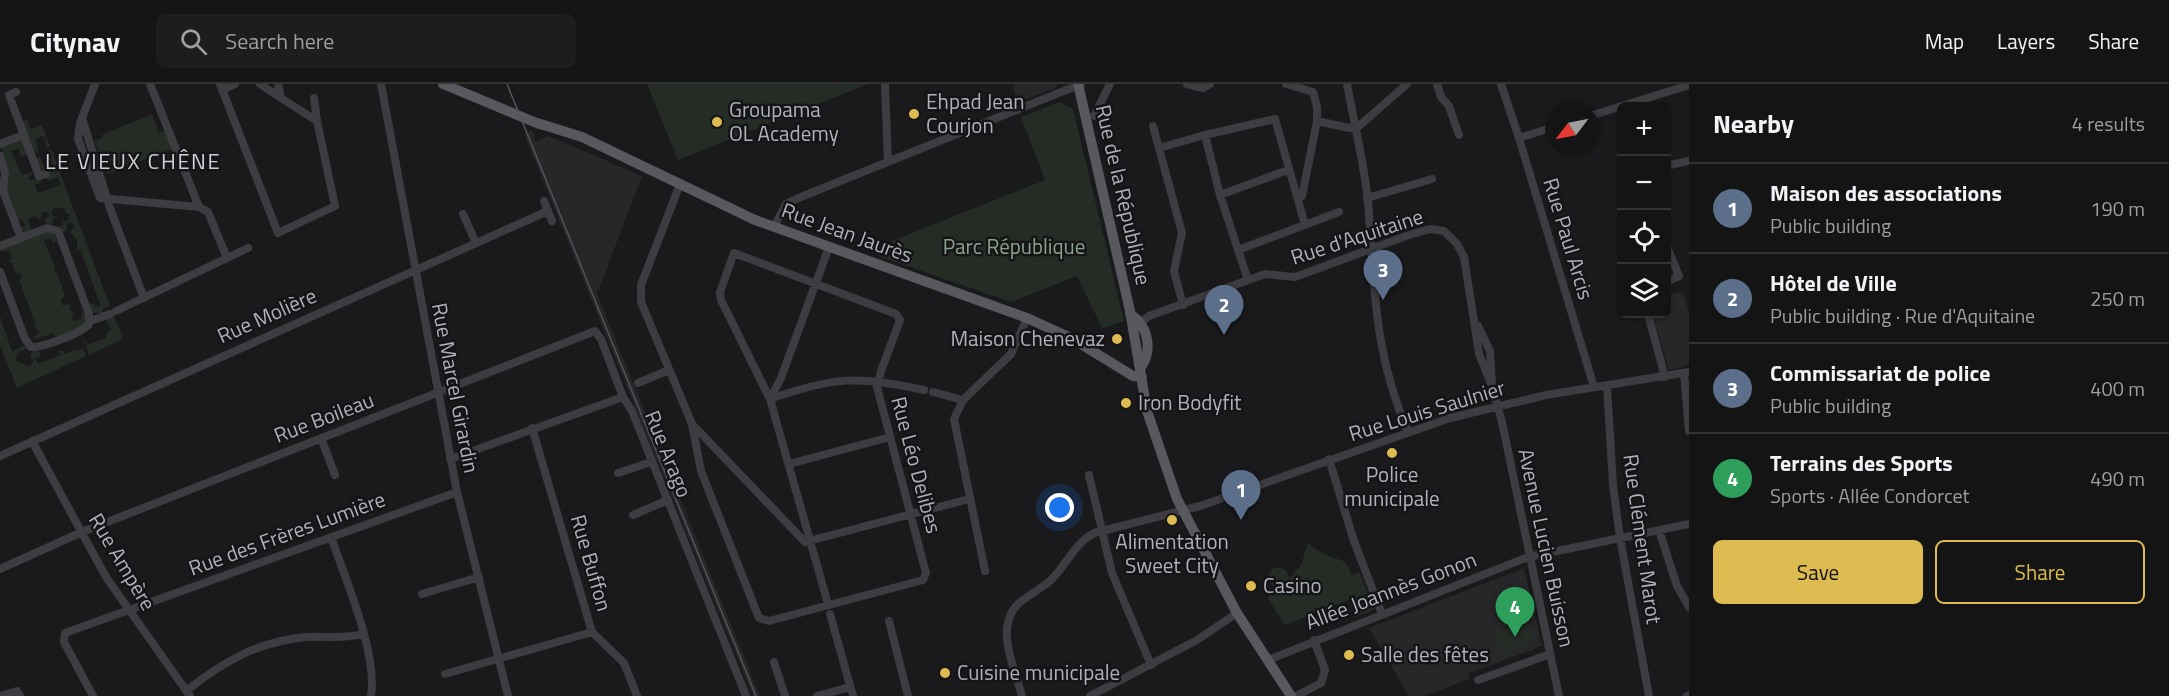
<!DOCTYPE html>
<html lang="en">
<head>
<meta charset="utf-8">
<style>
	:root { --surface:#141415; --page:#1d1d1e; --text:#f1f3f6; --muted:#9d9ea0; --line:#333334; --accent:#debb50 }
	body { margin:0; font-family:"Titillium Web",sans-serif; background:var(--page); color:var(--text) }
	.controls { position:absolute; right:18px; top:18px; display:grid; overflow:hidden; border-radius:9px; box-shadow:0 2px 4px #0004 }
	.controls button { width:54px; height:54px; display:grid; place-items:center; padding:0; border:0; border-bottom:2px solid var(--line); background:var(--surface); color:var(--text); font:30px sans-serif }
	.compass { position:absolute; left:1545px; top:18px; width:54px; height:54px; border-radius:50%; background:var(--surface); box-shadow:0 2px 4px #0004; rotate:238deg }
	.you { position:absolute; left:1060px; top:424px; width:21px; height:21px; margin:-15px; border:4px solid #fff; border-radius:50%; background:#1a73e8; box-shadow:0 0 0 9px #1a73e833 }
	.badge { display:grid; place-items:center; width:39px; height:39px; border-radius:50%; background:var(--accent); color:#fff; font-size:20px; font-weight:700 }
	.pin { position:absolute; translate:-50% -50px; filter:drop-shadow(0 2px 3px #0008) }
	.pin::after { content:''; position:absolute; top:32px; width:21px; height:18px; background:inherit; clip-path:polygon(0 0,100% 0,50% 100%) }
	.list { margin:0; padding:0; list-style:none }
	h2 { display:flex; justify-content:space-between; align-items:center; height:78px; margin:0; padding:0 24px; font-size:26px }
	h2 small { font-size:20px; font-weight:400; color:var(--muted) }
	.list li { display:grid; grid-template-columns:39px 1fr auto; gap:18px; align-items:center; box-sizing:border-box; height:90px; padding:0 24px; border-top:2px solid var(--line) }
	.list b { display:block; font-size:22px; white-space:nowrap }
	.list p { margin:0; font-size:20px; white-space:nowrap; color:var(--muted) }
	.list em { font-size:20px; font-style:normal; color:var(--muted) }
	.actions { display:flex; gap:12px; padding:18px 24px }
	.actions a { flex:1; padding:14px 0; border:2px solid var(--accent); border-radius:9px; text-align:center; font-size:21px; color:var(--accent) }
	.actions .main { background:var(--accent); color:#111 }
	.icon { flex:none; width:33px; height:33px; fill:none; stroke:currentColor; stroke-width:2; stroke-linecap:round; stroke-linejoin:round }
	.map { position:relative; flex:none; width:1689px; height:612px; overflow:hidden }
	header { display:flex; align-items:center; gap:36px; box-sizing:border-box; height:84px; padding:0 30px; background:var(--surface); border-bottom:2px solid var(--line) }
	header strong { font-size:28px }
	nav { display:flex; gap:33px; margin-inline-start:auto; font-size:21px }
	.search { width:420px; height:54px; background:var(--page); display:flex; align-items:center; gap:15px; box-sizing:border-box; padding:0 21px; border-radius:9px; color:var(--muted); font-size:22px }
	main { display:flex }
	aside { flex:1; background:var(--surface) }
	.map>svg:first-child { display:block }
	.built { fill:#272629 }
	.green { fill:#252c26 }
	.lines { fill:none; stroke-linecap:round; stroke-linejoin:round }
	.minor { stroke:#3c3c41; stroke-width:8 }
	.major { stroke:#58595f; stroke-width:10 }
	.tram { stroke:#535459; stroke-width:1.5 }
	.poi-dot { fill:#debb50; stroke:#151517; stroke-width:2 }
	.labels { text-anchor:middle; stroke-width:5; stroke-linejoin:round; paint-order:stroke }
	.poi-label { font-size:21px; fill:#aeb1ba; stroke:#151517; text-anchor:start }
	.street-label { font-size:21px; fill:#aeb1ba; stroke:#151517 }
	.park-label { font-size:21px; fill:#88a38c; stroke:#151517 }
	.neighbourhood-label { font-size:22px; letter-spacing:1.5px; fill:#cfd0d7; stroke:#151517 }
</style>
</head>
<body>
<header>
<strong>Citynav</strong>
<div class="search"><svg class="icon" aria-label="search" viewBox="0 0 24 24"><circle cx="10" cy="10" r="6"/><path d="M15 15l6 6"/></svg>Search here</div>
<nav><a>Map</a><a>Layers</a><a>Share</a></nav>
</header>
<main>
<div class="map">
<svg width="1689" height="612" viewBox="0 0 1689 612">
	<rect width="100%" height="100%" fill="#1a1a1c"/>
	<path class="built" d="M1013 0H1057L1055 4 1019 18 1016 16Z
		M532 46 536 58 549 52 642 92 597 210 760 612H753L524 50Z
		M1683 208 1689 228V281L1669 286 1653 230H1666L1667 211Z
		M1524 484 1542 562 1469 589V595L1424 612H1409L1369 544Z"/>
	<path class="green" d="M647 0H868L678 76Z
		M1060 18 1073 25 1124 237 1102 244 1077 192 1011 218 878 172 882 161 1045 96 1021 33Z
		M152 30 159 49 165 47 172 65 107 90 94 57 102 54V51Z
		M27 35 30 45 42 41 110 222 102 225 103 229H92L88 220 92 219 97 223 101 222 81 168 83 165 77 167V156L70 148 74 143 72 138 66 140 68 146 62 148 60 142 64 140 61 136 67 138 70 131 65 128 66 125 54 123 51 130 56 133 52 135 53 139 47 142 44 135 49 132 47 127 42 128 41 134 38 135 36 132 28 135 32 147C26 149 24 148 20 144L25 142 23 137 16 134 6 106 7 84 1 67 2 62 22 56 28 70 21 73 19 64 11 67 22 91 34 88 28 94 30 97 40 94 42 98 35 101 38 109 61 101 58 93 48 97 35 75 40 73 44 82 52 79 47 67 51 65 50 63 46 64 45 54 41 52 35 55 39 67 33 69 21 38Z
		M47 147 53 149 57 156 53 160 51 154 44 157 55 184 54 189H57L65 211 61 216 63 222 69 220 72 229 75 228 72 232 74 237 82 234 81 229 85 228 87 233 84 242 56 254 53 249 37 255 33 253 40 249 34 243 36 242 19 195 22 194 20 189 16 190 12 178 10 179 9 176 12 174 9 166 4 168 0 166Z
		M114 231 123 255 89 271 83 254 88 261 106 254 107 248 112 246 105 234Z
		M0 232 12 268 25 261 26 265 18 268 15 276 30 283 34 276 30 274 32 268 38 266 41 272 35 274 38 280 61 271 59 267 62 266 65 270 76 265 77 267 82 265V262L86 272 17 304 0 261Z
		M1308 459C1313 463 1318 467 1324 470 1341 479 1344 470 1352 492L1359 487 1374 526 1356 533 1349 516 1285 541 1267 513 1286 504 1287 499 1281 503 1273 502 1268 491 1272 485 1281 483 1287 488 1289 495 1301 481Z
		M1528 538 1535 556 1502 569 1495 550Z"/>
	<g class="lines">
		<path class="minor" d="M95 0 80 39 78 55 100 114 199 123
			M150 0 199 123 208 128 227 174
			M220 0 278 149 335 122 317 37
			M260 0 281 14
			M278 0 281 14 317 37 314 14
			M381 0 457 408 508 612
			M885 0 888 78
			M1187 0 1203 4 1210 0
			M1286 0 1313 8 1317 23V37L1302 112
			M1347 0C1354 39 1364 78 1368 118 1375 203 1373 267 1408 348
			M1437 0 1441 13 1449 22 1459 51
			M1501 0 1519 54
			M222 6 235 0
			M16 8 9 11 39 92 46 90
			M1094 32 1110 0
			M1590 32 1689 1
			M82 34 111 127 144 214
			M1317 37 1349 44 1359 42 1407 0
			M1153 42 1182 149 1174 187 1183 221
			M1554 43 1519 54 1594 303
			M1205 51 1275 35 1305 141
			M0 60 23 51
			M1159 64 1205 51 1220 111 1248 196
			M0 72 5 89 3 107 21 154
			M1666 82 1689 77
			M680 100 641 201V218L692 340 805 458 969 415
			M1220 111 1288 86
			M1367 114 1432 95
			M544 117 552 137
			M463 130 476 159
			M774 143 786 120 796 115 1081 0
			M1666 160 1679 192 1666 198
			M0 162 47 144 58 147 89 230V240C82 249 42 264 31 263L25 255 0 188
			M1238 166 1339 128
			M116 227 248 164
			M1648 230 1665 293
			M90 237 110 230
			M1136 242 1149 232 1265 190 1295 193 1409 151 1430 145 1444 147 1457 160 1464 173 1479 270 1492 302 1502 338 1559 612
			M1478 242 1490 267 1492 301
			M1684 289 1689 347
			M638 299 669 286
			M1607 302 1613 401 1620 454 1649 612
			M933 308 963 316
			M770 315 781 294 829 163
			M770 315C833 293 858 291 924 306
			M692 340 701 387 759 534 769 537 923 496 926 489 877 303 881 287 900 236 896 230 734 169 720 208 721 216 770 315 828 520
			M532 344 592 548 624 579 637 612
			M321 354 335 391
			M32 357 106 493 190 612
			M0 372 548 127
			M450 375 623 313 632 327 746 612
			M1329 375 1354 457 1382 530
			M789 380 890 353
			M618 389 651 378
			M1089 391 1112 489 1151 581
			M633 431 668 416
			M1659 446 1677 502 1689 523
			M331 453C345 494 378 570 371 612
			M0 485 82 448 595 247 601 255 623 313
			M985 487 954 335 963 316 1011 270 1027 234
			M422 510 479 493
			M830 530 853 612
			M889 537 908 612
			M1268 576 1528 473 1689 440
			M774 578 785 612
			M445 590 592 548
			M1478 596 1550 570
			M186 607C224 577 259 557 307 553 326 552 345 555 363 550
			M1 612 17 607 20 612
			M93 612 64 558 65 549 457 408
			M817 612 850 603
			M1022 612C1015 585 994 544 1018 520 1028 511 1041 505 1051 496 1067 480 1074 460 1094 449L1200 422 1450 334 1546 311 1689 288
			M1090 612 1197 556 1237 529
			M1296 612 1321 599 1325 586 1314 556
			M1687 612 1689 611"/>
		<path class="major" d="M443 0 539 40
			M1078 0 1130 227 1147 327 1177 415 1237 529 1291 612
			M534 38 582 53 755 136 1027 234 1071 254 1133 292 1142 293
			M1130 230C1148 241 1153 266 1141 283"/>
		<path class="tram" d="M507 0 756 612"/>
	</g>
	<g class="poi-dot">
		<circle cx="914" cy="30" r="6"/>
		<circle cx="717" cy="38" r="6"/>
		<circle cx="1117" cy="255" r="6"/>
		<circle cx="1126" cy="319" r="6"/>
		<circle cx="1392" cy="369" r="6"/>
		<circle cx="1172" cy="436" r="6"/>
		<circle cx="1251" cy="502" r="6"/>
		<circle cx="1349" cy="571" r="6"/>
		<circle cx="945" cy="589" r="6"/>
	</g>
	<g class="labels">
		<g class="poi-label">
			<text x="926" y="25">Ehpad Jean<tspan x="926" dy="24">Courjon</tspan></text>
			<text x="729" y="33">Groupama<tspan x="729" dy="24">OL Academy</tspan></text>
			<text x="1105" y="262" text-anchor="end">Maison Chenevaz</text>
			<text x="1138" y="326">Iron Bodyfit</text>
			<text x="1392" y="398" text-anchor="middle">Police<tspan x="1392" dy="24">municipale</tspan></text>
			<text x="1172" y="465" text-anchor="middle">Alimentation<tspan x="1172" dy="24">Sweet City</tspan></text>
			<text x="1263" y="509">Casino</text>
			<text x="1361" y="578">Salle des fêtes</text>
			<text x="957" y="596">Cuisine municipale</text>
		</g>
		<g class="street-label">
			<text transform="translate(1123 111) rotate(77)" y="7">Rue de la République</text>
			<text transform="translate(847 149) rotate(20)" y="7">Rue Jean Jaurès</text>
			<text transform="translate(1357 153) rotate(-18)" y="7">Rue d'Aquitaine</text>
			<text transform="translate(1568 155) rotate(73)" y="7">Rue Paul Arcis</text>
			<text transform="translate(267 232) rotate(-24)" y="7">Rue Molière</text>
			<text transform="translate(455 304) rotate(79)" y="7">Rue Marcel Girardin</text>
			<text transform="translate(1427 327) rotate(-17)" y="7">Rue Louis Saulnier</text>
			<text transform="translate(324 334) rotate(-21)" y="7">Rue Boileau</text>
			<text transform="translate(668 370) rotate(68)" y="7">Rue Arago</text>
			<text transform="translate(916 381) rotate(75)" y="7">Rue Léo Delibes</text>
			<text transform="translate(287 450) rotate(-20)" y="7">Rue des Frères Lumière</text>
			<text transform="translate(1642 455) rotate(82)" y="7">Rue Clément Marot</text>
			<text transform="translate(1546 464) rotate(78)" y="7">Avenue Lucien Buisson</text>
			<text transform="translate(122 478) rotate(59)" y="7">Rue Ampère</text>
			<text transform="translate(591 479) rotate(74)" y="7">Rue Buffon</text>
			<text transform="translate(1391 507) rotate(-21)" y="7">Allée Joannès Gonon</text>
		</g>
		<g class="park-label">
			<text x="1014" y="170">Parc République</text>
		</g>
		<g class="neighbourhood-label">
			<text x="133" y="85">LE VIEUX CHÊNE</text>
		</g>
	</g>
</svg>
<div class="controls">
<button>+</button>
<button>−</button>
<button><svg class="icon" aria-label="locate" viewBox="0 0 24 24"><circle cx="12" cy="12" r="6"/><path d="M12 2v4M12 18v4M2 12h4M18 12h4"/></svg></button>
<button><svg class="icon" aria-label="layers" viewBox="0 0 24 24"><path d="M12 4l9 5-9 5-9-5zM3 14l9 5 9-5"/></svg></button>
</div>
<svg class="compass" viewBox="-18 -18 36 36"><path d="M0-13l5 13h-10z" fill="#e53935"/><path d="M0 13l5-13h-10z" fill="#9d9ea0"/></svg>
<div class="you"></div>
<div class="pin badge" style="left:1241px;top:436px;background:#5c6f8a">1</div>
<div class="pin badge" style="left:1224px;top:251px;background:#5c6f8a">2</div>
<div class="pin badge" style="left:1383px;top:216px;background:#5c6f8a">3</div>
<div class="pin badge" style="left:1515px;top:553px;background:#2e9e5b">4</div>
</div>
<aside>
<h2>Nearby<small>4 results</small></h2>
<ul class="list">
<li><span class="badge" style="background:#5c6f8a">1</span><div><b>Maison des associations</b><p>Public building</p></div><em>190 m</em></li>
<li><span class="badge" style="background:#5c6f8a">2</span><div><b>Hôtel de Ville</b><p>Public building · Rue d'Aquitaine</p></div><em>250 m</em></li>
<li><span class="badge" style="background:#5c6f8a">3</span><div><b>Commissariat de police</b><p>Public building</p></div><em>400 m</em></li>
<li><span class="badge" style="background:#2e9e5b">4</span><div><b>Terrains des Sports</b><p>Sports · Allée Condorcet</p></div><em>490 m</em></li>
</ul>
<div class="actions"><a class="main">Save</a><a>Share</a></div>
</aside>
</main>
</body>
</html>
